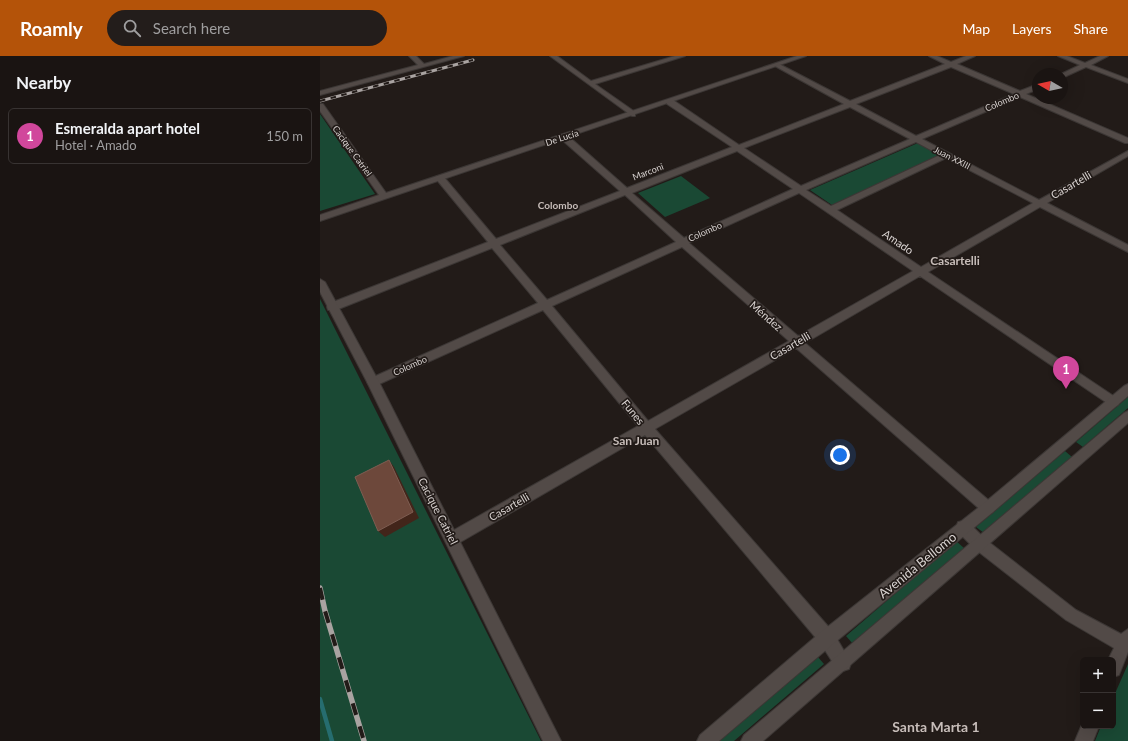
<!DOCTYPE html>
<html lang="en">
<head>
<meta charset="utf-8">
<style>
	:root { --surface:#1a1412; --page:#231d1b; --text:#f1f3f6; --muted:#9f9e9f; --line:#383332; --accent:#b45309 }
	body { margin:0; font-family:Lato,sans-serif; background:var(--page); color:var(--text) }
	.controls { position:absolute; right:12px; bottom:12px; display:grid; overflow:hidden; border-radius:6px; box-shadow:0 4px 16px #0002 }
	.controls button { width:36px; height:36px; display:grid; place-items:center; padding:0; border:0; border-bottom:1px solid var(--line); background:var(--surface); color:var(--text); font:20px sans-serif }
	.compass { position:absolute; left:712px; top:12px; width:36px; height:36px; border-radius:50%; background:var(--surface); box-shadow:0 4px 16px #0002; rotate:279deg }
	.you { position:absolute; left:520px; top:399px; width:14px; height:14px; margin:-10px; border:3px solid #fff; border-radius:50%; background:#1a73e8; box-shadow:0 0 0 6px #1a73e833 }
	.badge { display:grid; place-items:center; width:26px; height:26px; border-radius:50%; background:var(--accent); color:#fff; font-size:13px; font-weight:700 }
	.pin { position:absolute; translate:-50% -33px; filter:drop-shadow(0 1px 2px #0008) }
	.pin::after { content:''; position:absolute; top:21px; width:14px; height:12px; background:inherit; clip-path:polygon(0 0,100% 0,50% 100%) }
	.list { margin:0; padding:0; list-style:none }
	h2 { display:flex; justify-content:space-between; align-items:center; height:52px; margin:0; padding:0 16px; font-size:17px }
	h2 small { font-size:13px; font-weight:400; color:var(--muted) }
	.list li { display:grid; grid-template-columns:26px 1fr auto; gap:12px; align-items:center; box-sizing:border-box; height:56px; margin:0 8px 8px; padding:0 8px; border:1px solid var(--line); border-radius:6px }
	.list b { display:block; font-size:15px; white-space:nowrap }
	.list p { margin:0; font-size:13px; white-space:nowrap; color:var(--muted) }
	.list em { font-size:13px; font-style:normal; color:var(--muted) }
	.icon { flex:none; width:22px; height:22px; fill:none; stroke:currentColor; stroke-width:2; stroke-linecap:round; stroke-linejoin:round }
	.map { position:relative; flex:none; width:808px; height:685px; overflow:hidden }
	header { display:flex; align-items:center; gap:24px; box-sizing:border-box; height:56px; padding:0 20px; background:var(--accent); color:#fff }
	header strong { font-size:19px }
	nav { display:flex; gap:22px; margin-inline-start:auto; font-size:14px }
	.search { width:280px; height:36px; background:var(--page); display:flex; align-items:center; gap:10px; box-sizing:border-box; padding:0 14px; border-radius:22px; color:var(--muted); font-size:15px }
	main { display:flex }
	aside { flex:1; background:var(--surface) }
	.map>svg:first-child { display:block }
	.green { fill:#1a4934 }
	.lines { fill:none; stroke-linecap:round; stroke-linejoin:round }
	.stream { stroke:#266d6f; stroke-width:4.5 }
	.minor-casing { stroke:#3c3735; stroke-width:2 }
	.tertiary-casing { stroke:#3c3735; stroke-width:2 }
	.minor { fill:#524a47; fill-rule:evenodd }
	.tertiary { fill:#524a47; fill-rule:evenodd }
	.rail-far1-casing { stroke:#a9a3a1; stroke-width:3 }
	.rail-casing { stroke:#a9a3a1; stroke-width:5.5 }
	.rail-far1 { stroke:#221b18; stroke-width:2; stroke-dasharray:5.5; stroke-linecap:butt }
	.rail { stroke:#221b18; stroke-width:4; stroke-dasharray:12; stroke-linecap:butt }
	.shaded-wall { fill:#42251a }
	.building { fill:#6d483b; stroke:#7e5d52 }
	.labels { text-anchor:middle; stroke-width:3.5; stroke-linejoin:round; paint-order:stroke }
	.far-street-label { font-size:9px; fill:#d9d3d1; stroke:#221b18 }
	.far-neighbourhood-label { font-size:10px; font-weight:bold; fill:#c7bdb9; stroke:#221b18 }
	.street-label { font-size:11px; fill:#d9d3d1; stroke:#221b18 }
	.neighbourhood-label { font-size:12px; font-weight:bold; fill:#c7bdb9; stroke:#221b18 }
	.near-street-label { font-size:13px; fill:#d9d3d1; stroke:#221b18 }
	.near-neighbourhood-label { font-size:14px; font-weight:bold; fill:#c7bdb9; stroke:#221b18 }
</style>
</head>
<body>
<header>
<strong>Roamly</strong>
<div class="search"><svg class="icon" aria-label="search" viewBox="0 0 24 24"><circle cx="10" cy="10" r="6"/><path d="M15 15l6 6"/></svg>Search here</div>
<nav><a>Map</a><a>Layers</a><a>Share</a></nav>
</header>
<main>
<aside>
<h2>Nearby<small></small></h2>
<ul class="list">
<li><span class="badge" style="background:#d1479c">1</span><div><b>Esmeralda apart hotel</b><p>Hotel · Amado</p></div><em>150 m</em></li>
</ul>
</aside>
<div class="map">
<svg width="808" height="685" viewBox="0 0 808 685">
	<rect width="100%" height="100%" fill="#221b18"/>
	<path class="green" d="M0 58 55 138 0 155Z
		M598 87 621 99 512 149 490 134Z
		M361 120 390 142 345 161 318 137Z
		M0 243 221 685H0Z
		M808 341V352L763 391 756 386Z
		M745 395 752 401 664 477 656 471Z
		M636 485 644 492 533 588 526 580Z
		M497 600 504 608 414 685H395Z
		M808 608V685H775L781 670H793V642Z"/>
	<g class="lines">
		<path class="stream" d="M0 643 12 685"/>
		<defs>
			<path id="minor" d="M89 0H96L104 8 133 0H144L0 39V35L98 9Z
				M230 0H237L271 25 355 0H365L275 28 315 56V60H312Z
				M609 0H617L631 6 646 0H655L637 8 700 35 718 28V33L706 38 808 82V87H805L700 41 602 83 719 144 808 95V100L727 147 808 189V196L720 151 608 216 798 343 800 346 798 349 794 351 790 349 600 220 485 287 673 448 675 452 673 456 668 458 663 456 476 292 335 373 513 576 531 607 529 613 523 615 517 613 501 588 325 379 137 488 132 490 127 488 125 483 127 478 318 370 223 254 57 329 53 330 49 329 47 326 49 323 218 247 172 192 16 254H8L7 251 8 248 168 186 117 124 116 122 117 120H123L176 183 300 135 241 83V79H247L307 132 412 91 347 48V44H353L419 89 524 48 455 10V8H459L530 45 625 8ZM631 11 694 38 596 80 536 48ZM530 51 590 83 481 130 424 92ZM596 86 620 99 511 150 486 134ZM417 95 473 133 364 182 312 137ZM626 102 713 147 601 211 517 154ZM479 137 593 215 478 280 369 187ZM305 139 356 186 227 244 180 189ZM362 191 469 285 328 365 232 250Z
				M738 0H747L765 7 780 0H788L771 9 808 23V27L766 11 742 22 741 18 760 9Z
				M643 465 648 466 665 483 756 554 801 578 808 573V596L799 619 793 621V604H788L794 592 746 564 655 493 638 476 636 471 638 466Z
				M763 666V670H779L773 685H755Z"/>
			<path id="tertiary" d="M477 0H486L0 165V159L59 139 0 55V48H3L66 137Z
				M0 223 5 226 59 326 241 685H223L47 326 0 236Z
				M808 328V340L673 456 513 588 399 685H377L380 679 501 576 663 448 804 330Z
				M808 355V367L443 685H421L424 679 804 357Z"/>
		</defs>
		<use href="#minor" class="minor-casing"/>
		<use href="#tertiary" class="tertiary-casing"/>
		<use href="#minor" class="minor"/>
		<use href="#tertiary" class="tertiary"/>
		<defs>
			<path id="rail-far1" d="M0 45 153 4"/>
			<path id="rail" d="M0 532 5 555 44 685"/>
		</defs>
		<use href="#rail-far1" class="rail-far1-casing"/>
		<use href="#rail" class="rail-casing"/>
		<use href="#rail-far1" class="rail-far1"/>
		<use href="#rail" class="rail"/>
	</g>
	<path class="shaded-wall" d="M69 404 74 411 99 462 65 481 58 475Z"/>
	<path class="building" d="M69 404 93 456 58 475 35 421Z"/>
	<g class="labels">
		<g class="far-street-label">
			<text transform="translate(682 46) rotate(-23)" y="3">Colombo</text>
			<text transform="translate(242 82) rotate(-18)" y="3">De Lucía</text>
			<text transform="translate(32 95) rotate(54)" y="3">Cacique Catriel</text>
			<text transform="translate(632 102) rotate(27)" y="3">Juan XXIII</text>
			<text transform="translate(328 116) rotate(-21)" y="3">Marconi</text>
			<text transform="translate(385 176) rotate(-24)" y="3">Colombo</text>
			<text transform="translate(90 310) rotate(-24)" y="3">Colombo</text>
		</g>
		<g class="far-neighbourhood-label">
			<text x="238" y="153">Colombo</text>
		</g>
		<g class="street-label">
			<text transform="translate(751 129) rotate(-30)" y="4">Casartelli</text>
			<text transform="translate(578 186) rotate(34)" y="4">Amado</text>
			<text transform="translate(446 260) rotate(41)" y="4">Méndez</text>
			<text transform="translate(470 290) rotate(-30)" y="4">Casartelli</text>
			<text transform="translate(313 356) rotate(51)" y="4">Funes</text>
			<text transform="translate(189 451) rotate(-30)" y="4">Casartelli</text>
			<text transform="translate(118 455) rotate(63)" y="4">Cacique Catriel</text>
		</g>
		<g class="neighbourhood-label">
			<text x="635" y="209">Casartelli</text>
			<text x="316" y="389">San Juan</text>
		</g>
		<g class="near-street-label">
			<text transform="translate(597 509) rotate(-39)" y="5">Avenida Bellomo</text>
		</g>
		<g class="near-neighbourhood-label">
			<text x="616" y="676">Santa Marta 1</text>
		</g>
	</g>
</svg>
<div class="controls">
<button>+</button>
<button>−</button>
</div>
<svg class="compass" viewBox="-18 -18 36 36"><path d="M0-13l5 13h-10z" fill="#e53935"/><path d="M0 13l5-13h-10z" fill="#9f9e9f"/></svg>
<div class="you"></div>
<div class="pin badge" style="left:746px;top:333px;background:#d1479c">1</div>
</div>
</main>
</body>
</html>
